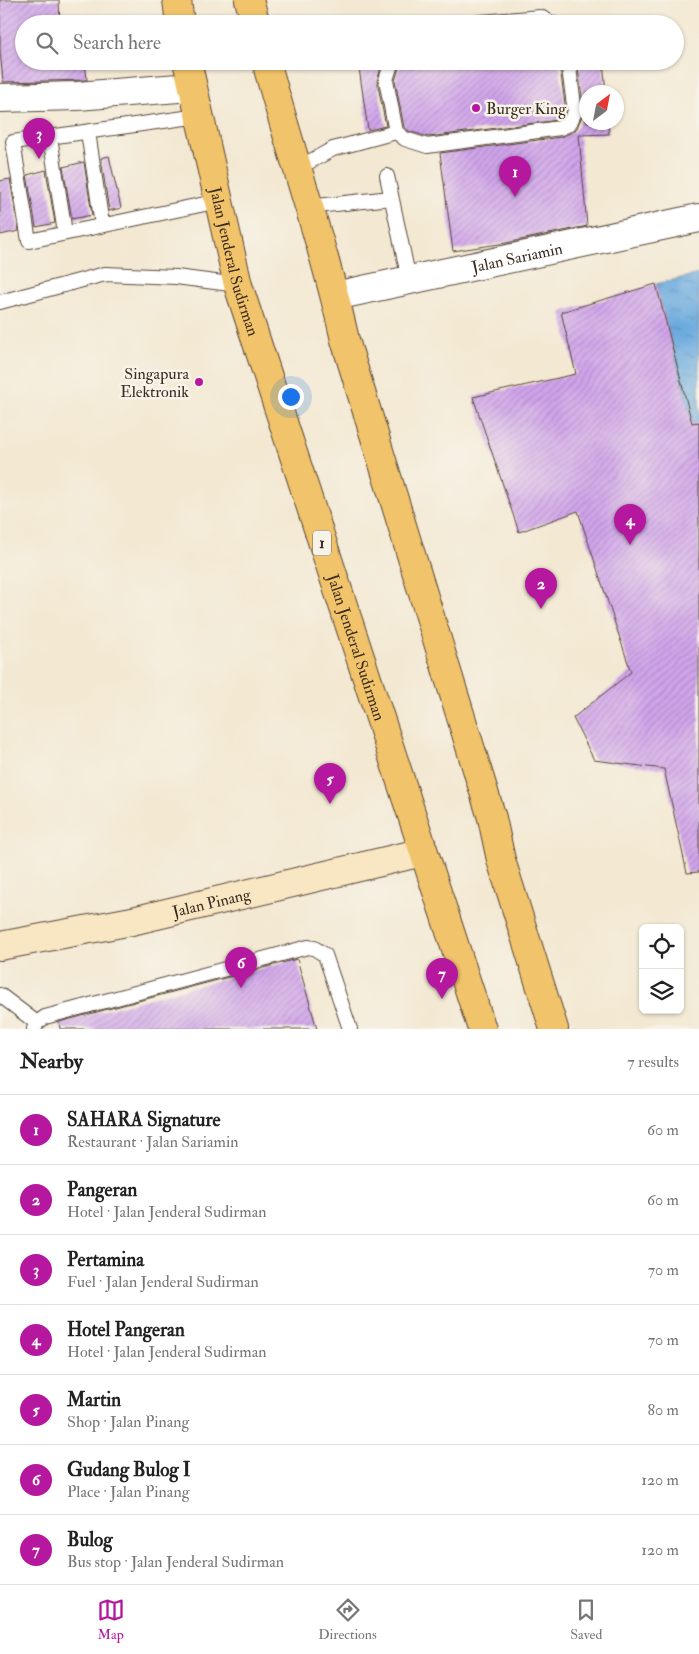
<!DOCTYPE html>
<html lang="en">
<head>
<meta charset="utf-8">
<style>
	:root { --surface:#fff; --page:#f2f2f2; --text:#222; --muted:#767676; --line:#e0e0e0; --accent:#b5179e }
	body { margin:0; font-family:"IM FELL Double Pica",serif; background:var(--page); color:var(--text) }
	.controls { position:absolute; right:15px; bottom:15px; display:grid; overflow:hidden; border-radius:8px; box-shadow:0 1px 4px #0004 }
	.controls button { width:45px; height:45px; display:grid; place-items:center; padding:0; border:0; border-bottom:1px solid var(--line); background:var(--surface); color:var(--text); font:25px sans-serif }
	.compass { position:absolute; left:579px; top:85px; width:45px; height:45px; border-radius:50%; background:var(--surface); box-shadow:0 1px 4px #0004; rotate:32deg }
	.you { position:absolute; left:290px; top:396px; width:18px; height:18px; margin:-12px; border:4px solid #fff; border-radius:50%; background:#1a73e8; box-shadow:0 0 0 8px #1a73e833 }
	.badge { display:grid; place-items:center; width:32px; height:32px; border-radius:50%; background:var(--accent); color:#fff; font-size:16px; font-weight:700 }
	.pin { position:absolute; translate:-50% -41px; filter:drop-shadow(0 1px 2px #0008) }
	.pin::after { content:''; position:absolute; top:26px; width:18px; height:15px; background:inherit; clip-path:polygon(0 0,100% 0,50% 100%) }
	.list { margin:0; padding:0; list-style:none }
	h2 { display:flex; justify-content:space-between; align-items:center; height:65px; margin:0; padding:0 20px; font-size:21px }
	h2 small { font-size:16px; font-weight:400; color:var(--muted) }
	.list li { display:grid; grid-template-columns:32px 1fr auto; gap:15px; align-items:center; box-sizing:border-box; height:70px; padding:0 20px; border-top:1px solid var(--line) }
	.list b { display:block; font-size:19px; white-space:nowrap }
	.list p { margin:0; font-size:16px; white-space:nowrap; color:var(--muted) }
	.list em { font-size:16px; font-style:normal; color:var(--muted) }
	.icon { flex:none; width:28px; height:28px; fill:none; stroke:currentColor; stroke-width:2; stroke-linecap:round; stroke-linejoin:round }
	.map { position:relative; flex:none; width:699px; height:1029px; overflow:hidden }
	.search { position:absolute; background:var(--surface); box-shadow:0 1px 4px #0004; left:15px; right:15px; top:15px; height:55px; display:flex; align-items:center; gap:12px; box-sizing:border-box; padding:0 18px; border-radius:28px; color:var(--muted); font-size:19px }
	.sheet { height:555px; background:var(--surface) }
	nav { display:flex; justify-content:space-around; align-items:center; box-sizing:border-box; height:70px; border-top:1px solid var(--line); background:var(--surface); font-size:14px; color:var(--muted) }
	nav a { display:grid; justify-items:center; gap:2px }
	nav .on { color:var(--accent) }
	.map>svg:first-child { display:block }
	.water { fill:url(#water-ripples); stroke:#546a7e }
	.building { fill:url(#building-hatch) }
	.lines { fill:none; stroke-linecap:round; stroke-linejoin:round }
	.lane-casing { stroke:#574639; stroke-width:16 }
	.street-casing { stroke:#574639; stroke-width:30 }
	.secondary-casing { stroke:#574639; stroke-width:30 }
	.primary-casing { stroke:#574639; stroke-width:30 }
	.lane { stroke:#fff; stroke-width:14 }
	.street { stroke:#fff; stroke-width:28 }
	.secondary { stroke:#f9e7c3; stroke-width:28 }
	.primary { stroke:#f1c36a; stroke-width:28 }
	.poi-dot { fill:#b5179e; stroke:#f7f3e8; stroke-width:2 }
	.labels { text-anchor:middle; stroke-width:5; stroke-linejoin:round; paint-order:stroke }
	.shield { fill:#f7f3e8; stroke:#73665b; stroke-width:1 }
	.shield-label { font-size:15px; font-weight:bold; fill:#3b2a1e }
	.poi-label { font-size:16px; fill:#3b2a1e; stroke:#f7f3e8; text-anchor:start }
	.street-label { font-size:16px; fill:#3b2a1e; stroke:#f7f3e8 }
</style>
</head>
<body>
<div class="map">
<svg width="699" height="1029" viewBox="0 0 699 1029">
	<defs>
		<pattern id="water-ripples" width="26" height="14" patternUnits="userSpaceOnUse" patternTransform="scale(1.25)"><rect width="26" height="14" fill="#6cabdf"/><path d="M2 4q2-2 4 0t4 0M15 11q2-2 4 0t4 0" fill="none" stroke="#5a8bb4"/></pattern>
		<pattern id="building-hatch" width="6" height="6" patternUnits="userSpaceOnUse" patternTransform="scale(1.25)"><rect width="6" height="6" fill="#d1a5ec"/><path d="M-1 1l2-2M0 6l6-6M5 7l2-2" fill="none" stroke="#ab87bf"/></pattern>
	</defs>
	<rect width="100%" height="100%" fill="#f7f3e8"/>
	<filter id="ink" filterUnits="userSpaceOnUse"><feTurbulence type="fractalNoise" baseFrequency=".02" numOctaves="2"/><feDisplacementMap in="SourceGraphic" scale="10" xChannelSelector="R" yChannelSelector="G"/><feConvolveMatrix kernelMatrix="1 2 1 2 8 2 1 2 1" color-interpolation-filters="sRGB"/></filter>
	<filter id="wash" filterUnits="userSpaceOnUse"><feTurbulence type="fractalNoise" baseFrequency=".0096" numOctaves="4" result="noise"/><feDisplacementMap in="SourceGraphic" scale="20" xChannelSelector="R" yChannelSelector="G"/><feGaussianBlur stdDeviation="1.12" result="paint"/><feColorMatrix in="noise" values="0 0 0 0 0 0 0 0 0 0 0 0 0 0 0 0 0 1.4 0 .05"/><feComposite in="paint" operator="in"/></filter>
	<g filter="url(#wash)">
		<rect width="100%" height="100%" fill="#f3e8d2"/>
		<path class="water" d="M699 274V422L692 423 656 284Z"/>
		<g id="blocks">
			<path class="building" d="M0 0H59L60 24H24V61H85L87 80 3 82 0 50Z
				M358 61H383L377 81 386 126 368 130Z
				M401 61H559L566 111 563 117 558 120 428 137 409 131 404 127 395 81Z
				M577 61H603L606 92H586V122H608L609 134 579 135 587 226 506 243 453 251 440 153 561 137 573 132 577 128 584 111Z
				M109 156 121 208 109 211 101 158Z
				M84 162 92 215 72 219 63 167Z
				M46 170 55 223 36 227 27 175Z
				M10 179 19 231 0 235V181Z
				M656 284 692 423 699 422V872L687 873 664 769 594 760 573 718 631 672 578 511 519 532 473 397 576 374 561 312Z
				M297 959 317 1029H60L59 1022Z"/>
		</g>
	</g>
	<g filter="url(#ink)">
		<use href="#blocks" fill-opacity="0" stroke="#574639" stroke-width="1"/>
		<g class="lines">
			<defs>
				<path id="lane" d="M458 24 540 17 554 24
					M392 61 386 80 396 132 405 139 427 146 560 128 569 124 575 112 568 61
					M199 116 13 142 29 241 219 201
					M88 132 102 225
					M50 137 65 233
					M296 169 333 149 396 132
					M387 176 409 280
					M308 207 391 198
					M0 302 105 274 176 277 238 285
					M0 995 37 1023
					M34 1029 37 1023 45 1017 308 947 314 948 325 955 350 1029"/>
				<g id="street">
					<path d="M0 98 77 96 191 87"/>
					<path id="s1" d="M335 296 699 218"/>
				</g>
				<g id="secondary">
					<path id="s2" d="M0 946 132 921 423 852"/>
				</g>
				<g id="primary">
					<path d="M177 0 180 24"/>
					<path d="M249 0 256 24"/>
					<path id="s3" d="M187 61 238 285 482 1029"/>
					<path d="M266 61C291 154 324 246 345 340L492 818 501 860 554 1029"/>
				</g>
			</defs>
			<use href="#lane" class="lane-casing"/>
			<use href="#street" class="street-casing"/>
			<use href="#secondary" class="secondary-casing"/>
			<use href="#primary" class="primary-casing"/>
			<use href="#lane" class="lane"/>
			<use href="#street" class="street"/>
			<use href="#secondary" class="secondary"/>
			<use href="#primary" class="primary"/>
		</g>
	</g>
	<g class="poi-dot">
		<circle cx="476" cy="108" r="5"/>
		<circle cx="199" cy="382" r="5"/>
	</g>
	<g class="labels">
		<rect class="shield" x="313" y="530.5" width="18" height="25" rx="4"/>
		<g class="shield-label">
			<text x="322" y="548">1</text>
		</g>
		<g class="poi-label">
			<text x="486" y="114">Burger King</text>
			<text x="189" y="379" text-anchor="end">Singapura<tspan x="189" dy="18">Elektronik</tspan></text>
		</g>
		<g class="street-label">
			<text dy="6" stroke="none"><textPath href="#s1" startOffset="186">Jalan Sariamin</textPath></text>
			<text dy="6" stroke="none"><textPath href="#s3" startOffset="206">Jalan Jenderal Sudirman</textPath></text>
			<text dy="6" stroke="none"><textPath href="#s3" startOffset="611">Jalan Jenderal Sudirman</textPath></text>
			<text dy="6" stroke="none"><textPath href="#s2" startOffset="216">Jalan Pinang</textPath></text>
		</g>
	</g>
</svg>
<div class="controls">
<button><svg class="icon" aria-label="locate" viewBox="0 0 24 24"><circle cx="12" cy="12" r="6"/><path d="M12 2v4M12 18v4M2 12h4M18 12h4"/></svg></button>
<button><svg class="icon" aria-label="layers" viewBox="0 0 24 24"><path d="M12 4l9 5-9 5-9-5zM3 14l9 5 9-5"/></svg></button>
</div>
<svg class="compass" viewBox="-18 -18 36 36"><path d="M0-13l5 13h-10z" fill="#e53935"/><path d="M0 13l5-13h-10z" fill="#767676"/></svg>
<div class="you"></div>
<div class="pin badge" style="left:515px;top:197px">1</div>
<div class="pin badge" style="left:541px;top:609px">2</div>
<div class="pin badge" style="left:39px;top:159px">3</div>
<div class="pin badge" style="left:630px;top:545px">4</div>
<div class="pin badge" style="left:330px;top:804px">5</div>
<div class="pin badge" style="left:241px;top:988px">6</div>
<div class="pin badge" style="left:442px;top:999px">7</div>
<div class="search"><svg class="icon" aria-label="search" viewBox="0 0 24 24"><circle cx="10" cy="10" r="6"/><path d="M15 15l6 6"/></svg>Search here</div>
</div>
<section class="sheet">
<h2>Nearby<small>7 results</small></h2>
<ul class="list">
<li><span class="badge">1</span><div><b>SAHARA Signature</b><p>Restaurant · Jalan Sariamin</p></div><em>60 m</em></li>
<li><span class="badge">2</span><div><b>Pangeran</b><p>Hotel · Jalan Jenderal Sudirman</p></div><em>60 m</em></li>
<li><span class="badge">3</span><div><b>Pertamina</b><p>Fuel · Jalan Jenderal Sudirman</p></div><em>70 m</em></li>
<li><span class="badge">4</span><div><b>Hotel Pangeran</b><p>Hotel · Jalan Jenderal Sudirman</p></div><em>70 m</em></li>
<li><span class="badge">5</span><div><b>Martin</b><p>Shop · Jalan Pinang</p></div><em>80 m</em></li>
<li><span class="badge">6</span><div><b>Gudang Bulog I</b><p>Place · Jalan Pinang</p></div><em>120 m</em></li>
<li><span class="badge">7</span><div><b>Bulog</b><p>Bus stop · Jalan Jenderal Sudirman</p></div><em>120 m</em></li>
</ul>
</section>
<nav>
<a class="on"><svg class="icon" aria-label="map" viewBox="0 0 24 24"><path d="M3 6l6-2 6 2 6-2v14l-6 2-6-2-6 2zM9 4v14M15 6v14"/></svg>Map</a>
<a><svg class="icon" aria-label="directions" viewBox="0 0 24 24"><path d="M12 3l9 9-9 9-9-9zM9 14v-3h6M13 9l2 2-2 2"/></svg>Directions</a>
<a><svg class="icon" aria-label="saved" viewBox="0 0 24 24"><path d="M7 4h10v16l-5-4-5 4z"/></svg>Saved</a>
</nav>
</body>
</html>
